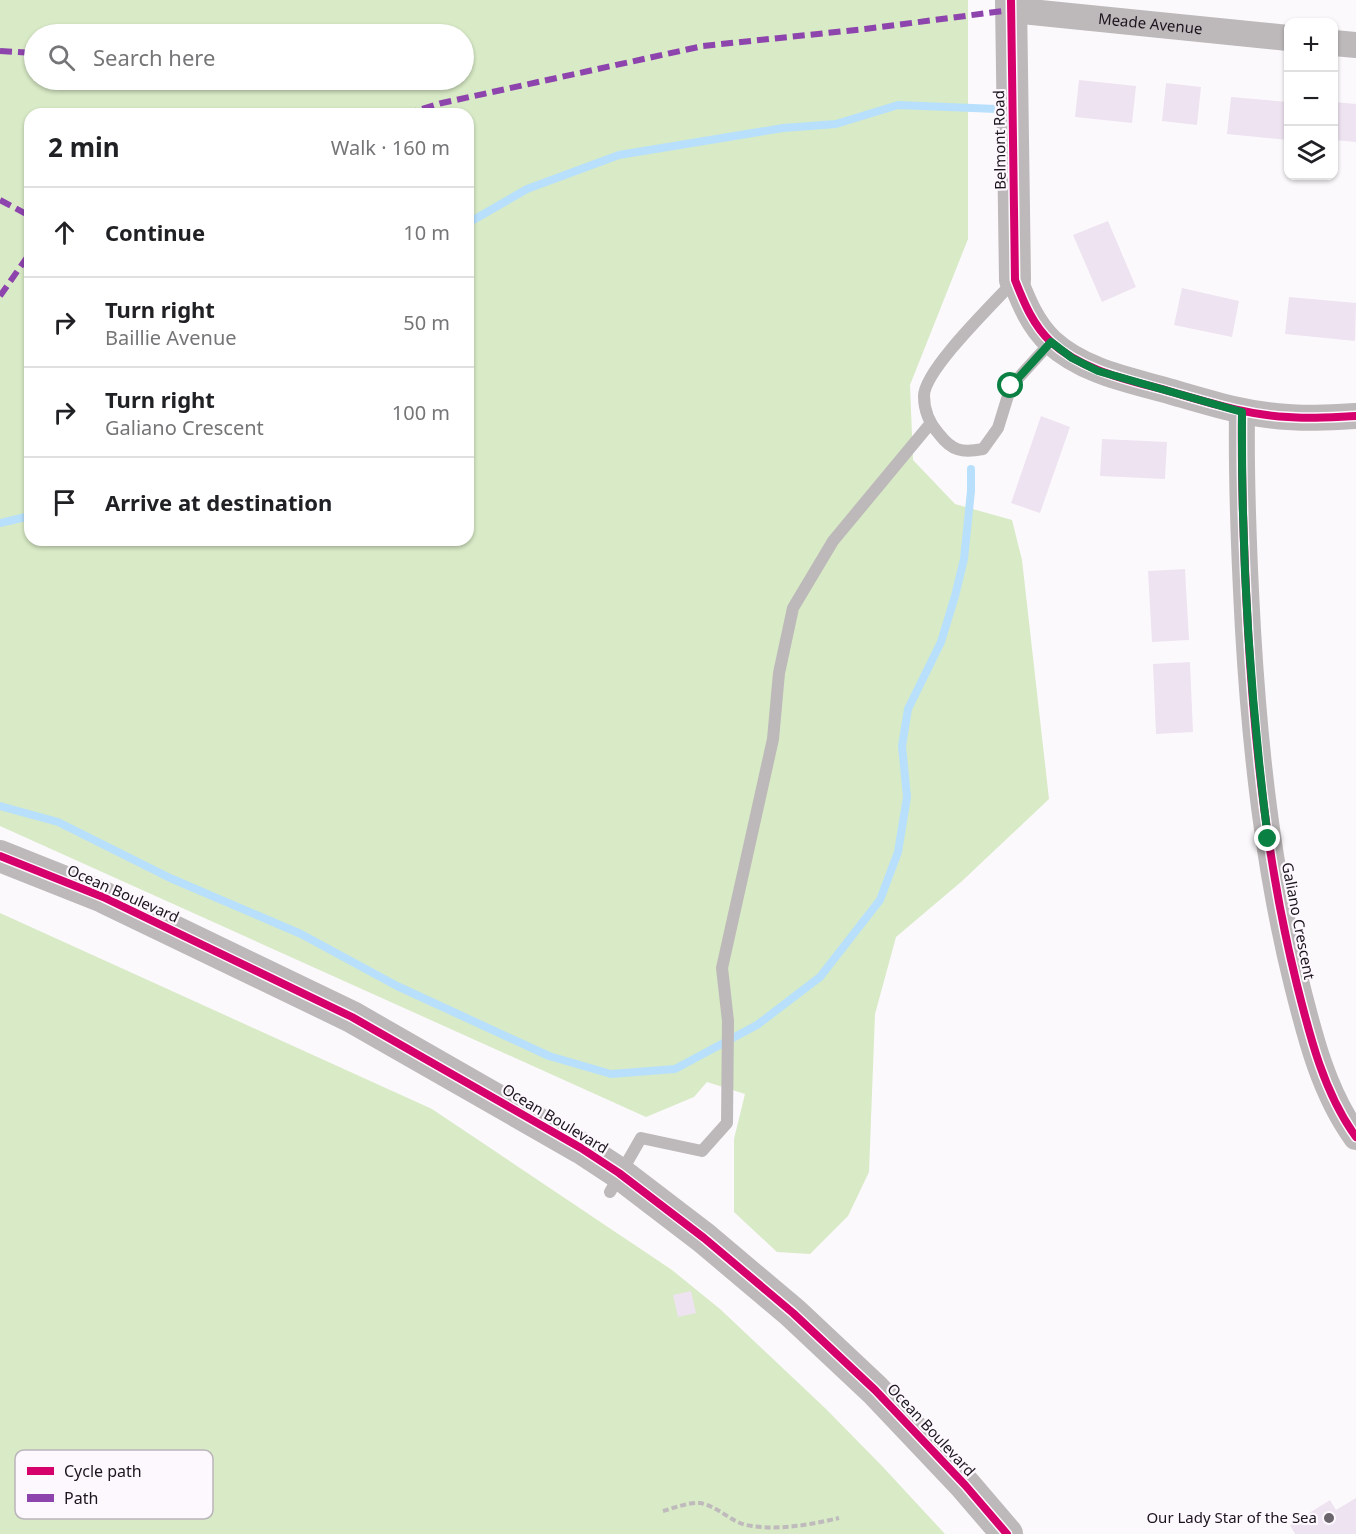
<!DOCTYPE html>
<html lang="en">
<head>
<meta charset="utf-8">
<style>
	:root { --surface:#fff; --page:#f2f2f2; --text:#202124; --muted:#757577; --line:#e0e0e0 }
	body { margin:0; font-family:"Noto Sans",sans-serif; background:var(--page); color:var(--text) }
	.controls { position:absolute; right:18px; top:18px; display:grid; overflow:hidden; border-radius:12px; box-shadow:0 2px 4px #0004 }
	.controls button { width:54px; height:54px; display:grid; place-items:center; padding:0; border:0; border-bottom:2px solid var(--line); background:var(--surface); color:var(--text); font:30px sans-serif }
	.stop { position:absolute; width:18px; height:18px; margin:-14px; border:4px solid #0b8043; border-radius:50%; background:#fff }
	.stop.end { background:#0b8043; border-color:#fff; box-shadow:0 2px 6px #0008 }
	.list { margin:0; padding:0; list-style:none }
	h2 { display:flex; justify-content:space-between; align-items:center; height:78px; margin:0; padding:0 24px; font-size:26px }
	h2 small { font-size:20px; font-weight:400; color:var(--muted) }
	.list li { display:grid; grid-template-columns:39px 1fr auto; gap:18px; align-items:center; box-sizing:border-box; height:90px; padding:0 24px; border-top:2px solid var(--line) }
	.list b { display:block; font-size:22px; white-space:nowrap }
	.list p { margin:0; font-size:20px; white-space:nowrap; color:var(--muted) }
	.list em { font-size:20px; font-style:normal; color:var(--muted) }
	.icon { flex:none; width:33px; height:33px; fill:none; stroke:currentColor; stroke-width:2; stroke-linecap:round; stroke-linejoin:round }
	.map { position:relative; flex:none; width:1356px; height:1534px; overflow:hidden }
	.search { position:absolute; background:var(--surface); box-shadow:0 2px 4px #0004; left:24px; top:24px; width:450px; height:66px; display:flex; align-items:center; gap:15px; box-sizing:border-box; padding:0 21px; border-radius:33px; color:var(--muted); font-size:22px }
	.panel { position:absolute; background:var(--surface); box-shadow:0 2px 4px #0004; left:24px; top:108px; width:450px; height:438px; border-radius:18px }
	.map>svg:first-child { display:block }
	.green { fill:#d8eac6; fill-rule:evenodd }
	.lines { fill:none; stroke-linecap:round; stroke-linejoin:round }
	.stream { stroke:#b8e0fc; stroke-width:8 }
	.building { fill:#eee3f1 }
	.path { stroke:#bfbabc; stroke-width:4; stroke-dasharray:6 3; stroke-linecap:butt }
	.service { stroke:#bdb8b9; stroke-width:12 }
	.minor { stroke:#bdb8b9; stroke-width:26 }
	.tertiary { stroke:#bdb8b9; stroke-width:32 }
	.quiet { stroke:#8e44ad; stroke-width:6; stroke-dasharray:12 6; stroke-linecap:butt }
	.cycleway-casing { stroke:#fdf8fe; stroke-width:11 }
	.cycleway { stroke:#d6006c; stroke-width:8 }
	.route { stroke:#0b8043; stroke-width:8 }
	.poi-dot { fill:#6a646c; stroke:#fdf8fe; stroke-width:2 }
	.labels { text-anchor:middle; stroke-width:4.5; stroke-linejoin:round; paint-order:stroke }
	.street-label { font-size:15px; fill:#1c141e; stroke:#fdf8fe }
	.poi-label { font-size:15px; fill:#1c141e; stroke:#fdf8fe; text-anchor:end }
	.key { fill:#fdf8fe; stroke:#bab4bb; stroke-width:1.5 }
	.key-label { font-size:16px; fill:#1c141e }
</style>
</head>
<body>
<div class="map">
<svg width="1356" height="1534" viewBox="0 0 1356 1534">
	<rect width="100%" height="100%" fill="#fcf9fd"/>
	<path class="green" d="M0 0H968V239L910 385 913 460 955 504 1012 520 1022 560 1049 799 961 882 896 937 875 1014 869 1172 848 1216 810 1254 777 1252 734 1212V1139L745 1094 707 1082 694 1097 646 1117 0 826ZM34 34H464V80H34ZM30 114H468V540H30Z
		M0 913 432 1109 672 1270 720 1309 826 1409 882 1466 945 1534H0Z"/>
	<g class="lines">
		<path class="stream" d="M468 223 527 189 619 155 783 128 836 124 898 105 997 109
			M0 523 30 516
			M0 806 58 822 170 878 301 934 397 986 549 1056 611 1074 675 1069 757 1025 820 977 880 900 898 852 907 797 902 746 908 709 941 642 955 596 964 559 971 491V469"/>
	</g>
	<path class="building" d="M1079 80 1136 86 1132 123 1075 117Z
		M1166 83 1201 87 1197 125 1162 121Z
		M1231 97 1288 102V140L1227 134Z
		M1334 102 1356 104V142L1334 140Z
		M1108 221 1136 287 1102 302 1073 235Z
		M1182 288 1239 301 1232 337 1174 325Z
		M1289 297 1356 303 1355 341 1285 334Z
		M1041 416 1070 427 1040 513 1011 503Z
		M1102 439 1167 442 1165 479 1100 476Z
		M1185 569 1189 640 1152 642 1148 571Z
		M1190 662 1193 732 1156 734 1153 664Z
		M691 1291 696 1313 678 1317 673 1295Z
		M1356 1498V1534H1295L1290 1525 1330 1500 1336 1510Z"/>
	<g class="lines">
		<path class="path" d="M663 1511C674 1508 689 1502 700 1503 717 1506 730 1521 746 1525 777 1531 809 1525 839 1518"/>
		<path class="service" d="M1014 281C995 302 924 370 924 396 924 410 930 424 939 434 952 451 962 453 983 449L998 428 1011 386 1051 342
			M610 1192 641 1138 702 1151 727 1123 728 1021 722 968 773 739 779 673 793 608 833 541 930 424"/>
		<g class="minor">
			<path id="s1" d="M1011 10 1288 38"/>
			<path d="M1334 43 1356 45"/>
			<path d="M1015 280C1024 303 1033 325 1051 342 1084 372 1130 380 1172 392 1210 403 1248 415 1288 417 1310 419 1333 417 1356 416"/>
			<path d="M1242 412C1241 485 1244 557 1248 630 1255 750 1268 869 1297 985 1310 1037 1324 1093 1356 1137"/>
		</g>
		<path class="tertiary" d="M1011 0 1015 280
			M0 856 103 897 352 1017 581 1148 619 1173 704 1238 793 1313 875 1390 965 1485 1007 1534"/>
		<path class="quiet" d="M0 51 34 53
			M405 114 442 103 703 46 865 29 1011 10
			M0 200 30 216
			M0 296 30 253"/>
		<defs>
			<path id="cycleway" d="M1011 0 1015 280C1024 303 1033 325 1051 342 1084 372 1130 380 1172 392 1210 403 1248 415 1288 417 1310 419 1333 417 1356 416
				M1242 412C1241 485 1244 557 1248 630 1255 750 1268 869 1297 985 1310 1037 1324 1093 1356 1137
				M0 856 103 897 352 1017 581 1148 619 1173 704 1238 793 1313 875 1390 965 1485 1007 1534"/>
		</defs>
		<use href="#cycleway" class="cycleway-casing"/>
		<use href="#cycleway" class="cycleway"/>
	</g>
	<g class="lines">
		<path class="route" d="M1011 386 1051 342 1072 358 1098 371 1242 412C1241 555 1250 698 1268 839"/>
	</g>
	<circle class="poi-dot" cx="1329" cy="1518" r="6"/>
	<g class="labels">
		<g class="street-label">
			<text dy="5" stroke="none"><textPath href="#s1" startOffset="140">Meade Avenue</textPath></text>
			<text transform="translate(1000 140) rotate(-91)" y="5">Belmont Road</text>
			<text transform="translate(123 894) rotate(24)" y="5">Ocean Boulevard</text>
			<text transform="translate(1298 921) rotate(79)" y="5">Galiano Crescent</text>
			<text transform="translate(555 1119) rotate(31)" y="5">Ocean Boulevard</text>
			<text transform="translate(931 1430) rotate(47)" y="5">Ocean Boulevard</text>
		</g>
		<g class="poi-label">
			<text x="1317" y="1523">Our Lady Star of the Sea</text>
		</g>
	</g>
	<rect x="15" y="1450" width="198" height="69" rx="9" class="key"/>
	<rect x="27" y="1467" width="27" height="8" fill="#d6006c"/>
	<rect x="27" y="1494" width="27" height="8" fill="#8e44ad"/>
	<g class="key-label">
		<text x="64" y="1477">Cycle path</text>
		<text x="64" y="1504">Path</text>
	</g>
</svg>
<div class="controls">
<button>+</button>
<button>−</button>
<button><svg class="icon" aria-label="layers" viewBox="0 0 24 24"><path d="M12 4l9 5-9 5-9-5zM3 14l9 5 9-5"/></svg></button>
</div>
<div class="stop" style="left:1011px;top:386px"></div>
<div class="stop end" style="left:1268px;top:839px"></div>
<div class="search"><svg class="icon" aria-label="search" viewBox="0 0 24 24"><circle cx="10" cy="10" r="6"/><path d="M15 15l6 6"/></svg>Search here</div>
<section class="panel">
<h2>2 min<small>Walk · 160 m</small></h2>
<ul class="list">
<li><svg class="icon" aria-label="ahead" viewBox="0 0 24 24"><path d="M12 20V5M6 11l6-6 6 6"/></svg><div><b>Continue</b></div><em>10 m</em></li>
<li><svg class="icon" aria-label="right" viewBox="0 0 24 24"><path d="M7 20v-9h11M14 6l5 5-5 5"/></svg><div><b>Turn right</b><p>Baillie Avenue</p></div><em>50 m</em></li>
<li><svg class="icon" aria-label="right" viewBox="0 0 24 24"><path d="M7 20v-9h11M14 6l5 5-5 5"/></svg><div><b>Turn right</b><p>Galiano Crescent</p></div><em>100 m</em></li>
<li><svg class="icon" aria-label="arrive" viewBox="0 0 24 24"><path d="M6 21V4h12l-3 4 3 4H6"/></svg><div><b>Arrive at destination</b></div></li>
</ul>
</section>
</div>
</body>
</html>
